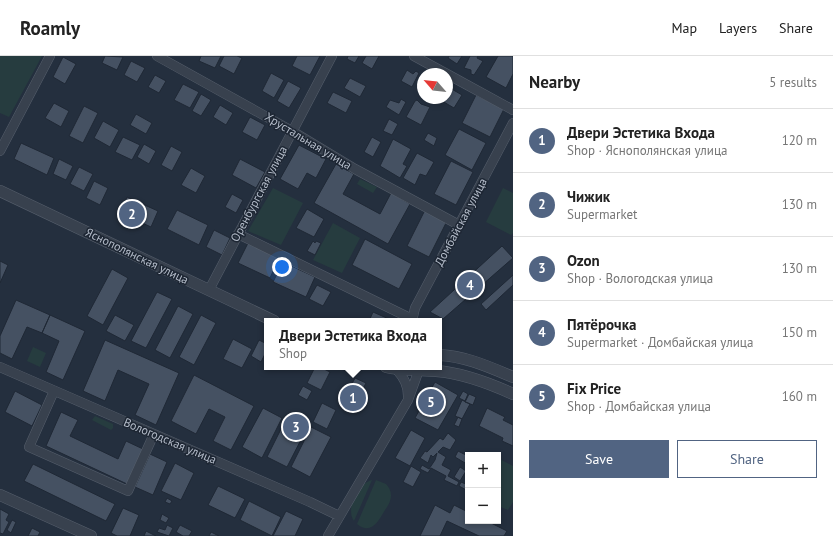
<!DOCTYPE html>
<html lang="en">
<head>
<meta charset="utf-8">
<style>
	:root { --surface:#fff; --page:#f2f2f2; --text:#222; --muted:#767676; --line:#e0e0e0; --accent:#516482 }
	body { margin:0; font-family:"PT Sans",sans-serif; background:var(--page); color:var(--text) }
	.controls { position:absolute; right:12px; bottom:12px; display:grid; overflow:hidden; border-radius:0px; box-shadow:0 2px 6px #0003 }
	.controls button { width:36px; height:36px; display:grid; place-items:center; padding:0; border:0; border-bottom:1px solid var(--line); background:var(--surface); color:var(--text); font:20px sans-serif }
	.compass { position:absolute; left:417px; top:12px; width:36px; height:36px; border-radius:50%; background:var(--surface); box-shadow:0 2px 6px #0003; rotate:298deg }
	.you { position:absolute; left:282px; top:211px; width:14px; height:14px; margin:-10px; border:3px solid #fff; border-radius:50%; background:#1a73e8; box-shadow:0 0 0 6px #1a73e833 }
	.badge { display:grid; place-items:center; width:26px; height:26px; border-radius:50%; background:var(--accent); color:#fff; font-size:13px; font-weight:700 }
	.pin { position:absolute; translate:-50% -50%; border:2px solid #fff; box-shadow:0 1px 4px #0006 }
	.popup { position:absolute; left:264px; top:262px; width:178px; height:52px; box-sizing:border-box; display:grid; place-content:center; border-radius:0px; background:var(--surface); filter:drop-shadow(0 1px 3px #0005); font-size:13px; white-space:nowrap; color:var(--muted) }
	.popup b { font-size:15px; color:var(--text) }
	.popup::after { content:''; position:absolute; left:50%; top:100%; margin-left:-8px; border:8px solid transparent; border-top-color:var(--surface) }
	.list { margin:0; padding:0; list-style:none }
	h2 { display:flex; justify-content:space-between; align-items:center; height:52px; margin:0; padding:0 16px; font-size:17px }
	h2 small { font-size:13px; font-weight:400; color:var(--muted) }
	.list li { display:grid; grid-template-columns:26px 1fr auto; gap:12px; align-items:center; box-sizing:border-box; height:64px; padding:0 16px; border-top:1px solid var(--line) }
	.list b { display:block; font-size:15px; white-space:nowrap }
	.list p { margin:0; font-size:13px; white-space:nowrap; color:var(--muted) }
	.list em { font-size:13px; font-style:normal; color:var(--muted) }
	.actions { display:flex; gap:8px; padding:12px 16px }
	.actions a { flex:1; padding:9px 0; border:1px solid var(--accent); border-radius:0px; text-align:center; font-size:14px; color:var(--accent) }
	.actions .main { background:var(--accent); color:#fff }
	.map { position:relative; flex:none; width:513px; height:480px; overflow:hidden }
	header { display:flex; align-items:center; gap:24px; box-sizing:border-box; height:56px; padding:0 20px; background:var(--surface); border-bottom:1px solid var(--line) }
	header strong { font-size:19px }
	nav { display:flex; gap:22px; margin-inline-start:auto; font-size:14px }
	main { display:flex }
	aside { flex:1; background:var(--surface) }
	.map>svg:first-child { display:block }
	.green { fill:#263c3f }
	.building { fill:#455162; stroke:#1f2835 }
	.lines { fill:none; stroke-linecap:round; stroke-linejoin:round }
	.minor-casing { stroke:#565f6c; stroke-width:10 }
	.tertiary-casing { stroke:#565f6c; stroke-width:12 }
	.minor { stroke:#38414e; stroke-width:9 }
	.tertiary { stroke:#38414e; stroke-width:11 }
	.labels { text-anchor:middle; stroke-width:3; stroke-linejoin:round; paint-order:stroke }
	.street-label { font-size:12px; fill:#b4bcc9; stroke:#1d2633 }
</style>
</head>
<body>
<header>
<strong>Roamly</strong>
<nav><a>Map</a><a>Layers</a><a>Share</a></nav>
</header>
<main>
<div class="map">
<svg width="513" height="480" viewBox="0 0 513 480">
	<rect width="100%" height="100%" fill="#242f3e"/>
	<path class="green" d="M0 0H42L9 61 0 57Z
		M360 123 377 131 373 137 357 128Z
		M273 132 303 147 281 189 248 175Z
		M503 132 513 137V177L511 179 486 166Z
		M333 167 360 182 342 217 313 204Z
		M33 291 46 297 40 311 27 305Z
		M95 360 113 368V372L111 374 92 364Z
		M498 402 513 410V446L508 454 498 450Z
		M372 424 354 465C345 453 358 427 372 424Z
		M376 424 386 428C389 431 391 435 391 439 391 445 388 450 385 454 378 466 371 479 357 468Z"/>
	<path class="building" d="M105 0 123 1 117 14 102 7Z
		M201 0H221L215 12 199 5Z
		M224 0H237L242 2 234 18 219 10Z
		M297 0H320L310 19 292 10Z
		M348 0H359L355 7 347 3Z
		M366 0H379L372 13 362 7Z
		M449 0H462L457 8 448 2Z
		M470 0H478L477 2 483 5 474 19 471 18V14L464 12Z
		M498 0H513V18L506 32 486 21Z
		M63 1 76 8 65 28 53 21Z
		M131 5 145 12 137 26 124 19Z
		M407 14 413 18 416 15 419 17 412 31 401 25Z
		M271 17 284 24 274 42 262 35Z
		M155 19 166 25 159 37 148 31Z
		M350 22 366 30 360 41 344 32Z
		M288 25 301 32 289 52 277 45Z
		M183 28 199 36 190 52 174 44Z
		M450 32 462 39 454 52 442 45 444 42H447V37Z
		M333 36 352 45 346 57 327 47Z
		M201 38 211 44 201 60 192 55Z
		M476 39 504 53 490 81 462 67Z
		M401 43 406 46 399 59 386 51 390 44 399 47Z
		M417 44 421 48 430 51 421 69 406 61 415 45Z
		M54 47 69 55 61 71 45 62Z
		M220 49 233 57 226 69 213 61Z
		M84 50 98 57 83 87 69 80Z
		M136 58 152 67 146 78 130 69Z
		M250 61 265 69 257 84 242 76Z
		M389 63 398 68 392 79 383 75Z
		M103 65 119 74 110 91 94 82Z
		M459 73 486 87 472 114 445 99Z
		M428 77 437 82 434 90 424 84Z
		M123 81 140 89 132 104 115 96Z
		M372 81 381 86 373 101 364 96Z
		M393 83 411 93 403 108 407 110 400 122 380 110Z
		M21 87 54 102 47 119 14 103Z
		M144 88 156 95 149 108 137 101Z
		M299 89 326 103 316 122 307 117 298 133 280 123Z
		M171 90 182 96 172 115 161 109Z
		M417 97 434 106 426 120 420 118 415 129 403 122Z
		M59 103 73 110 66 124 53 118Z
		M240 103 265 116 256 132 232 119Z
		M451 105 473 116 456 149 434 138Z
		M336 108 354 118 343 138 380 158 391 137 410 148 388 188 314 147Z
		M79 111 93 118 84 135 70 128Z
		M191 112 205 120 196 137 181 129Z
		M94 125 108 132 100 149 86 142Z
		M232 138 243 144 236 157 225 151Z
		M127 141 158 155 151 171 120 157Z
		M307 153 324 163 314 181 296 172Z
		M177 154 208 169 199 189 167 173Z
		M425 154 447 165 429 201 407 190Z
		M214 174 230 182 222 199 206 191Z
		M365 183 412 208 399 233 352 209Z
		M313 185 315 187 316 185 321 187 315 199 307 195Z
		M248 187 279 202 270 222 238 207Z
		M502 190 513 202 443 263 430 256Z
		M0 205 8 209 0 227Z
		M283 206 315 221 306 241 273 226Z
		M112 213 128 222 103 269 87 260Z
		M513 219V229L486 254 481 248Z
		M317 229 331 236 323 250 309 243Z
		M157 236 172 243 146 292 131 285Z
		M16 244 50 259 42 277 27 271 12 303 0 297V280Z
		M178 250 193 258 170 302 155 294Z
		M373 256 389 263 388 265H369Z
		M50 259 85 275 63 324 46 316 59 285 42 277Z
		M115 259 134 269 125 285 106 275Z
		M201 259 216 267 194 309 179 301Z
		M233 283 252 293 242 312 223 303Z
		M105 284 179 317 156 369 135 359 149 328 118 314 105 345 83 335Z
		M259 284 267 288V294L261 306 251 300Z
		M315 311H320L330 316 321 334 307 327Z
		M194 319 254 350 231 394 213 385 225 361 209 353 196 378 171 365Z
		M355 322 366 327 356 347 345 341Z
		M435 326 458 339 438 374 415 362Z
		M303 330 312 335 307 344 298 339Z
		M15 335 42 349 32 370 5 356Z
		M463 335 468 338 465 345 459 342Z
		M469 338 476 341 473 349 465 346Z
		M462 344 470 348 462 363 455 360Z
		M322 347 336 354 327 373 313 366Z
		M263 352 282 362 262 402 242 391Z
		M487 352 505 361 503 364 513 369V390L502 385 503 382 479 370Z
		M61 356 78 364 70 380 118 403 126 385 143 393 127 428 46 390Z
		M287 361 307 372 287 411 267 401Z
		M458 361 462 363 459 371 454 369Z
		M311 371 331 381 310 421 291 411Z
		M411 374 425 382 410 410 395 402Z
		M448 377 456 384 450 394 443 391 438 396 446 401 442 409 451 414 448 420 459 426 457 430 444 424 446 420 431 412 428 417 420 413 422 409 429 413 435 404 437 397 433 401 431 399 428 407 420 402 423 398 425 395 427 396 440 382 443 384Z
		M458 395 468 400 465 407 455 401Z
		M150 398 167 406 153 439 135 431Z
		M175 407 194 417 181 444 161 435Z
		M33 408 115 448 106 465 24 425Z
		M411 410 421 416 413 431 403 426Z
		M460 411 466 415 460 425 454 421Z
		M461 426 468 429V435L459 430Z
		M218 430 245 443 235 462 208 449Z
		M167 442 172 445 170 448 165 446Z
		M249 445 281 461 272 480 240 464Z
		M435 449 450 457 454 449 468 456V465H487L507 475 504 480H479L447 465 440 480H420Z
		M123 452 139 459 130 480H117L111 477Z
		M0 453 9 458 6 464 9 466 3 478 0 477Z
		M286 455 303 463 295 480H273Z
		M162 458 169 462 166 467 160 464Z
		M12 464 16 466 11 477 7 474Z
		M167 469 173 472 169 480 157 476 159 472 165 474Z
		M180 469 192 475 189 480H183L176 476Z
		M32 472 40 476 38 480H28Z
		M146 475 156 480H144Z
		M211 476 219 480H209Z"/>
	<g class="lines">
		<defs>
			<path id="minor" d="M157 0 292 75 355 113 459 169
				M414 0 447 18
				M447 18 513 54
				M0 95 50 0
				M238 178 412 263
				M209 234 332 0
				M412 265 415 252 513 67
				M0 311 310 446 339 460
				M397 314C404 322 408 329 408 340
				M54 335 29 391 128 435 154 378
				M328 480 408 344 420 311"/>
			<path id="tertiary" d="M0 135 274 265
				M439 299C465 300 489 311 513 321
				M386 311C402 315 419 313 436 315 462 317 489 327 513 338
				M0 439 91 480"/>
		</defs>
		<use href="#minor" class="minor-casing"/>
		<use href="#tertiary" class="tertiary-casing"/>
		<use href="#minor" class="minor"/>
		<use href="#tertiary" class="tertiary"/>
	</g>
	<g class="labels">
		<g class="street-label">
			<text transform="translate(308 85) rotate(31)" y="4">Хрустальная улица</text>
			<text transform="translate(259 138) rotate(-62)" y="4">Оренбургская улица</text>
			<text transform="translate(461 166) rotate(-62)" y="4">Домбайская улица</text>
			<text transform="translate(137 200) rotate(26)" y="4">Яснополянская улица</text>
			<text transform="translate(170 385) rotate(23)" y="4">Вологодская улица</text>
		</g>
	</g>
</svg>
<div class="controls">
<button>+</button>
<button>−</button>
</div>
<svg class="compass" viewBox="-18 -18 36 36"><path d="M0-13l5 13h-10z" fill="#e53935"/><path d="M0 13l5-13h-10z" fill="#767676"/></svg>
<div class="you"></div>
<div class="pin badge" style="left:353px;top:342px">1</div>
<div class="popup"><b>Двери Эстетика Входа</b>Shop</div>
<div class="pin badge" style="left:132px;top:158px">2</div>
<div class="pin badge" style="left:296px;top:371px">3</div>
<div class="pin badge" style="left:470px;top:229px">4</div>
<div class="pin badge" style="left:431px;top:346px">5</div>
</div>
<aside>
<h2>Nearby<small>5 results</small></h2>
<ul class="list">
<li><span class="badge">1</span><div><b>Двери Эстетика Входа</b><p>Shop · Яснополянская улица</p></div><em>120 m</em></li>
<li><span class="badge">2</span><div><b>Чижик</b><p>Supermarket</p></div><em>130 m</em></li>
<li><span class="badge">3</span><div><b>Ozon</b><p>Shop · Вологодская улица</p></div><em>130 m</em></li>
<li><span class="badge">4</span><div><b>Пятёрочка</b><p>Supermarket · Домбайская улица</p></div><em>150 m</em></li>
<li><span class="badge">5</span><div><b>Fix Price</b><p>Shop · Домбайская улица</p></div><em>160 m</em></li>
</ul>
<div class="actions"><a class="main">Save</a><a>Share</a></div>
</aside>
</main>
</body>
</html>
